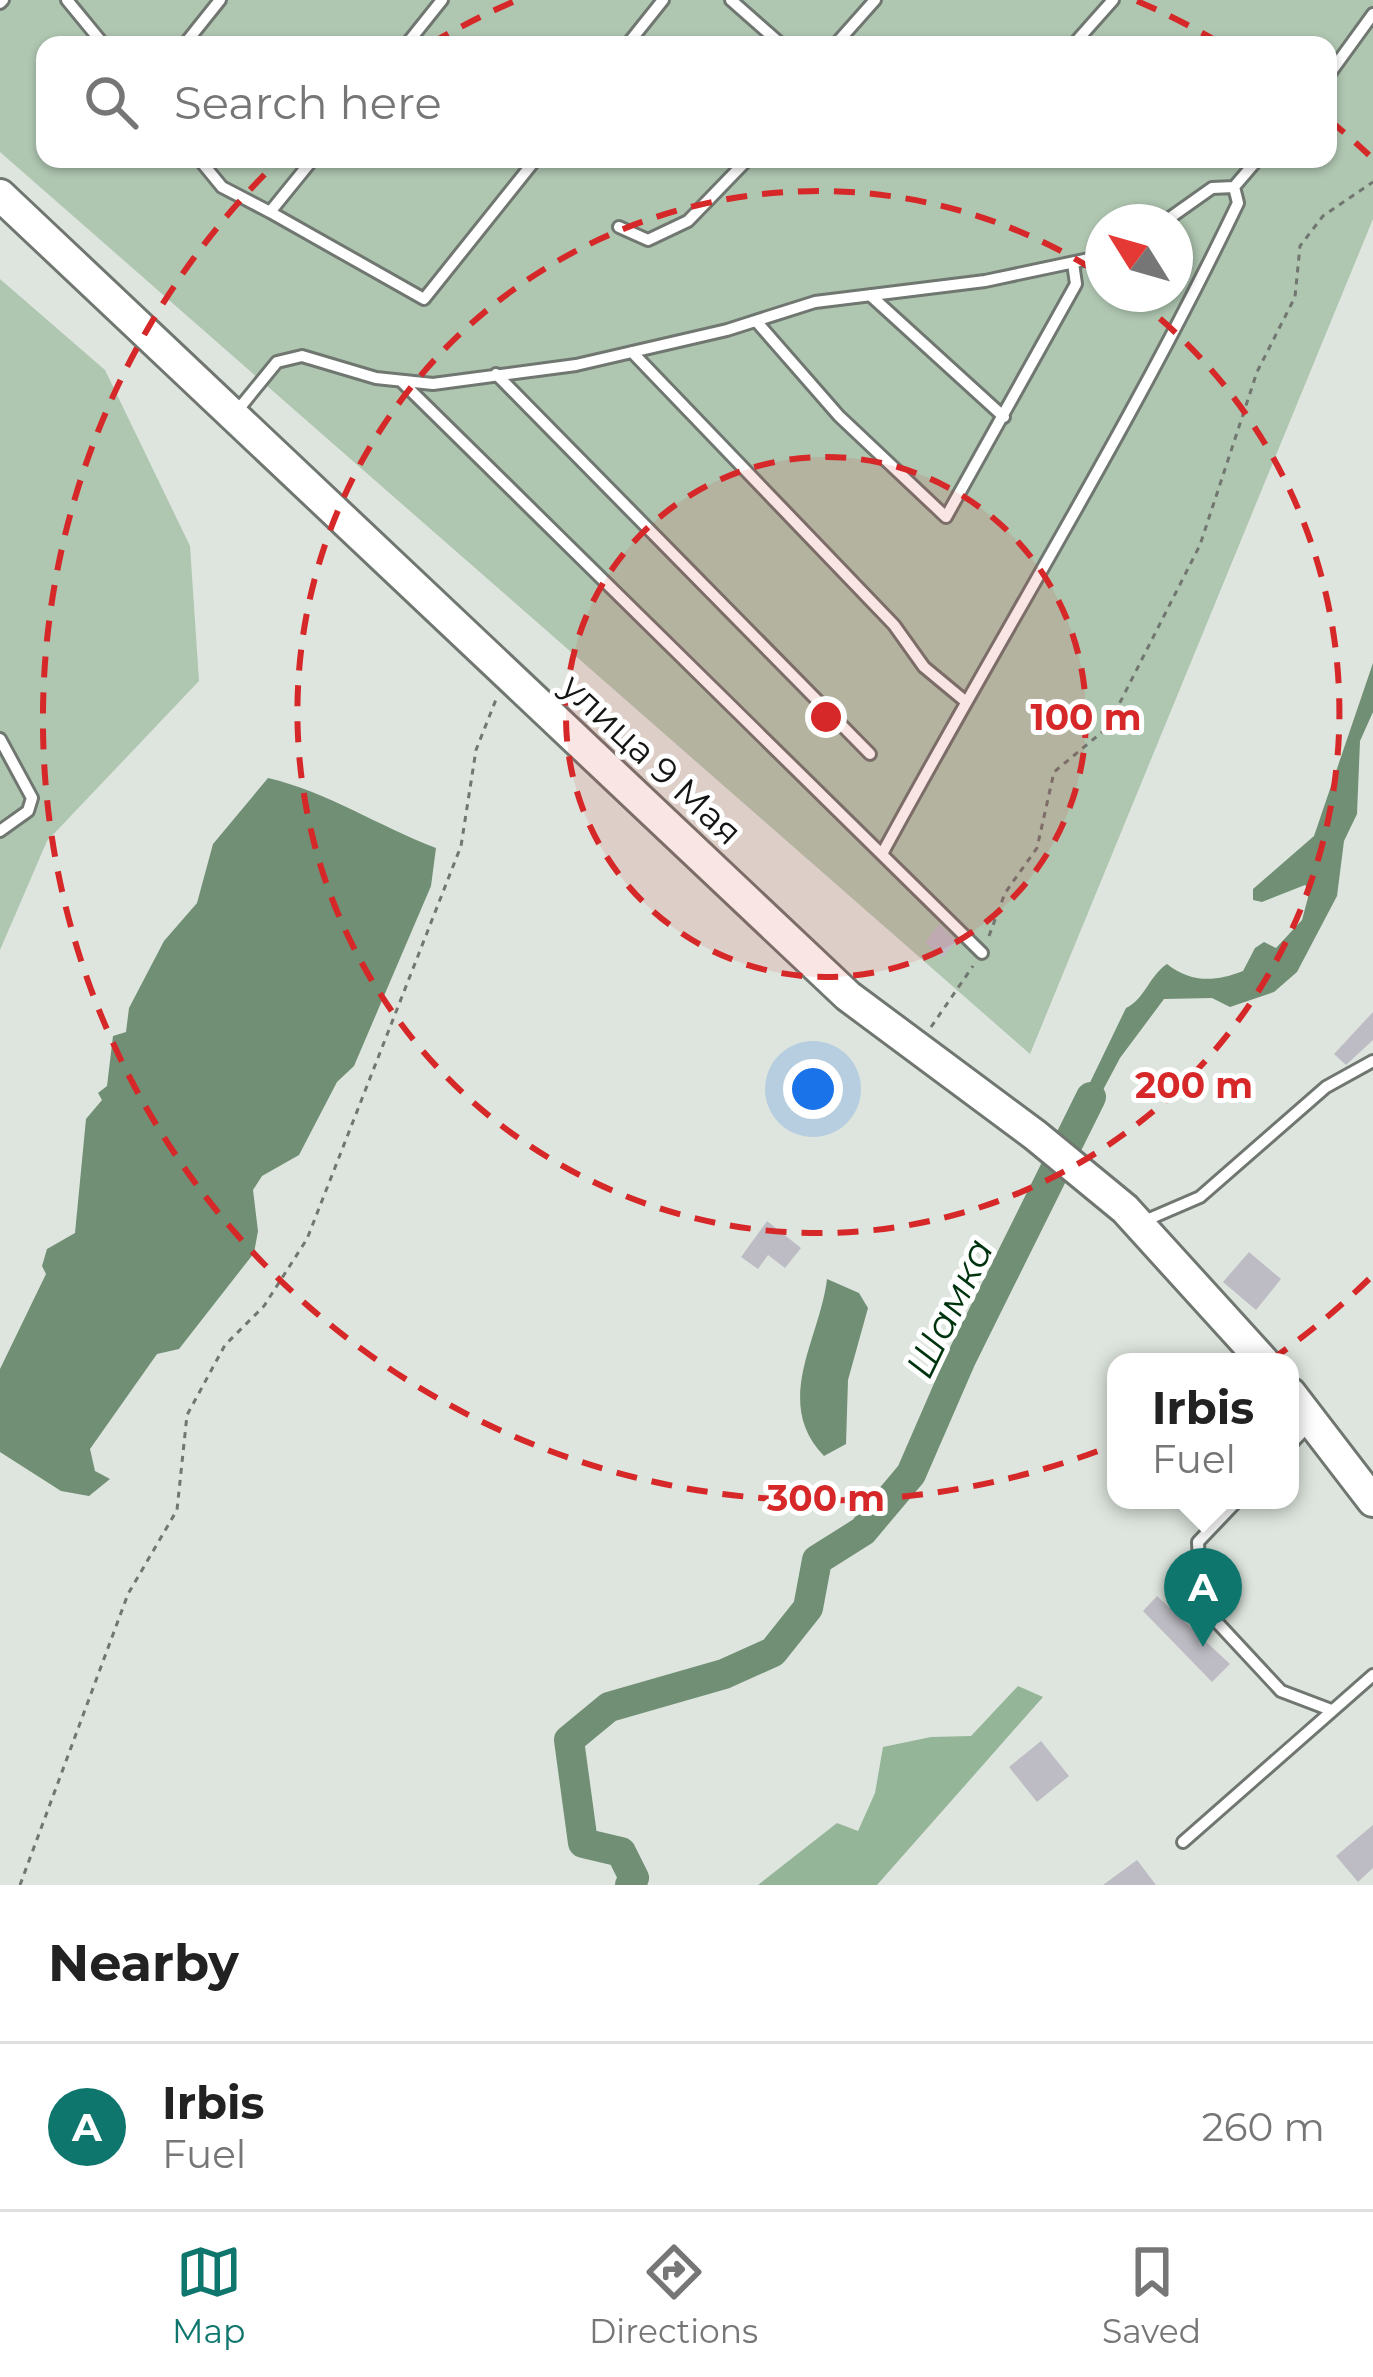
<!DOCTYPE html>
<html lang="en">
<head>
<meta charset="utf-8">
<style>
	:root { --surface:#fff; --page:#f2f2f2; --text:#222; --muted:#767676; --line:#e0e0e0; --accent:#0f766e }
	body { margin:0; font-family:Montserrat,sans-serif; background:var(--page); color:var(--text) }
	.compass { position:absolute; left:1085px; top:204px; width:108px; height:108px; border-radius:50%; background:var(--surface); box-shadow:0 3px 9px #0004; rotate:307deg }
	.you { position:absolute; left:813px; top:1089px; width:42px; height:42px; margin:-30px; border:9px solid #fff; border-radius:50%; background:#1a73e8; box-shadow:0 0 0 18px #1a73e833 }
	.badge { display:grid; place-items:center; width:78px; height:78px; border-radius:50%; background:var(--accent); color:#fff; font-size:39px; font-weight:700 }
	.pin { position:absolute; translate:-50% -99px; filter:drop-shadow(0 3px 6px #0008) }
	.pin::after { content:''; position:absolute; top:63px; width:42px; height:36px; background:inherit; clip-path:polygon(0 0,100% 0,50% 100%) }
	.popup { position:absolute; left:1107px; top:1353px; width:192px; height:156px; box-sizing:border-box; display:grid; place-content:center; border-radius:24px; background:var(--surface); filter:drop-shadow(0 3px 9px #0005); font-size:39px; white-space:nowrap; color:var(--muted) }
	.popup b { font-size:45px; color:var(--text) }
	.popup::after { content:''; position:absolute; left:50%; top:100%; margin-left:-24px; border:24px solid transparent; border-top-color:var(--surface) }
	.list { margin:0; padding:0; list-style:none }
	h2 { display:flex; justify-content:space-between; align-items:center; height:156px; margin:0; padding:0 48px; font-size:51px }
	h2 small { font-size:39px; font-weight:400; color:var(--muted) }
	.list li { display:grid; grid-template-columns:78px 1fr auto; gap:36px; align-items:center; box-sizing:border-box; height:168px; padding:0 48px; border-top:3px solid var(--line) }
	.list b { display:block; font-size:45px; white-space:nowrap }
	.list p { margin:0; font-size:39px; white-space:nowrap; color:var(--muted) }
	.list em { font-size:39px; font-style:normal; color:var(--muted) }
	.icon { flex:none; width:66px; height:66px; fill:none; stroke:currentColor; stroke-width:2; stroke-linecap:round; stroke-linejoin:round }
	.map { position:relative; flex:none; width:1373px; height:1885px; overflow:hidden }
	.search { position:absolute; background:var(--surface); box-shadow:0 3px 9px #0004; left:36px; right:36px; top:36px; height:132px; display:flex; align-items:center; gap:30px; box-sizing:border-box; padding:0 42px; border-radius:24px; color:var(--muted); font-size:45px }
	.sheet { height:324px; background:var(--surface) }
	nav { display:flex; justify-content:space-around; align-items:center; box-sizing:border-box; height:168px; border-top:3px solid var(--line); background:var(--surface); font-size:33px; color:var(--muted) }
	nav a { display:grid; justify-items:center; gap:6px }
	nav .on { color:var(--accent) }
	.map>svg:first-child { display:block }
	.green { fill:#afc6b1; fill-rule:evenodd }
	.forest { fill:#95b599 }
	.water { fill:#708f74 }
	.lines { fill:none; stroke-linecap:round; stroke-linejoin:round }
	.river { stroke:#708f74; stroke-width:30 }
	.building { fill:#bdbcc4 }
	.service-casing { stroke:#707771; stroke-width:16 }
	.secondary-casing { stroke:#707771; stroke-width:36 }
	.path { stroke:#717671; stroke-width:3; stroke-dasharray:6 6; stroke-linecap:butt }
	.service { stroke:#fff; stroke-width:10 }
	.secondary { stroke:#fff; stroke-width:30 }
	.ring { fill:none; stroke:#d62828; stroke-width:6; stroke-dasharray:21 15 }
	.labels { text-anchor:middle; stroke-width:10; stroke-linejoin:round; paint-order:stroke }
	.street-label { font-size:36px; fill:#141614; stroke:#fff }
	.water-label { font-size:39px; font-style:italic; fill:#00340e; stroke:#fff }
	.centre { fill:#d62828; stroke:#fff; stroke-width:6 }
	.ring-label { font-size:36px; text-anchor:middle; font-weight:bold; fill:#d62828; stroke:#fff; stroke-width:10; stroke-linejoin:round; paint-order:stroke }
</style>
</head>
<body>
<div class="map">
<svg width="1373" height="1885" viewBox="0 0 1373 1885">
	<rect width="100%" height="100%" fill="#dee5de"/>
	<path class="green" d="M0 0H1373V219L1030 1054 0 152ZM45 45H1328V159H45ZM1103 222H1175V294H1103Z
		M0 279 105 370 190 546 199 681 47 841 0 950Z"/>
	<path class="forest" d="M1018 1686 1043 1697 877 1885H758L837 1823 858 1831 875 1793 883 1747 931 1737 971 1736Z"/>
	<path class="water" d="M1373 663V712L1360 741 1357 814 1344 841 1337 896 1297 972 1274 992 1230 1007 1212 998 1164 999 1120 1058 1079 1135 1069 1126 1126 1008C1145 999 1149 976 1167 964 1191 983 1215 982 1243 971L1255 948 1264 942 1276 948 1302 920 1310 890 1305 885 1262 902 1253 900V889L1314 836Z
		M268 778C328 792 378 826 436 848L431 886 354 1066 337 1082 299 1155 262 1176 253 1190 258 1231 254 1253 179 1349 157 1354 90 1449 95 1471 110 1479 89 1496 61 1491 0 1452V1369L46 1274 42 1266 47 1249 75 1233 86 1119 102 1100 98 1093 107 1086 113 1036 126 1032 129 1008 164 941 197 903 213 844Z
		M827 1279 859 1293 868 1308 848 1380 846 1444 824 1456C772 1402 820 1339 827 1279Z"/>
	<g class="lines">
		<path class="river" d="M630 1885 634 1878 621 1852 583 1843 569 1740 609 1707 724 1674 773 1652 808 1608 817 1560 863 1531 911 1474 961 1359 1091 1097"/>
	</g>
	<path class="building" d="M939 924 956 941 943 957 925 943Z
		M1373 1012V1040L1346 1065 1334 1054Z
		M767 1221 801 1248 785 1268 768 1255 758 1269 741 1257Z
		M1249 1252 1281 1279 1256 1310 1223 1282Z
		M1157 1596 1230 1664 1212 1682 1143 1611Z
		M1041 1741 1069 1776 1037 1802 1009 1767Z
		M1373 1825V1868L1358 1882 1336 1856Z
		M1137 1860 1156 1885H1103Z"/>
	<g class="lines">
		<defs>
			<path id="service" d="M67 0 104 45
				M731 0 782 45
				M0 3 3 0
				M184 45 220 0
				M406 45 442 0
				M627 45 663 0
				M835 45 875 0
				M1073 45 1113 0
				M1328 76 1373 14
				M199 159 222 187 270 212 313 159
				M270 212 424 299 536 159
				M1164 222 1212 188 1234 187 1258 159
				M619 227 648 240 688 221 748 159
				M870 295 1004 417
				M756 321 839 416 946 517 1076 284 1073 263
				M632 352 894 625 924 667 965 701
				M496 374 870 754
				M401 381 982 953
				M237 411 277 362 302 356 376 378 433 384 576 365 727 330 815 302 985 281 1103 256
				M0 739 32 798 28 811 0 831
				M882 854C1000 636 1131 427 1238 203L1234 187
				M1142 1222 1200 1197 1326 1087 1373 1061
				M1290 1445 1310 1424
				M1238 1500 1198 1542 1201 1605 1281 1691 1331 1710
				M1183 1842 1373 1675"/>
			<path id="secondary" d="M0 195 848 996 1035 1135 1125 1209 1264 1362
				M1290 1393 1373 1501"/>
		</defs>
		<use href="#service" class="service-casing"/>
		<use href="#secondary" class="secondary-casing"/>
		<path class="path" d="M989 936 1005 893 1037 848 1054 772 1107 728 1200 545 1257 372 1295 297 1300 246 1323 216 1373 182
			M931 1027 973 966
			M20 1885 128 1594 177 1510 187 1415 225 1345 264 1306 307 1239 461 846 476 750 497 697"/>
		<use href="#service" class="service"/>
		<use href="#secondary" class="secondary"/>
	</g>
	<circle cx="826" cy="717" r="260" fill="#d62828" fill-opacity=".12"/>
	<g class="ring">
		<circle cx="826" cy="717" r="260"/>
		<path d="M1132 296A521 521 0 1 1 1102 275"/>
		<path d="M1369 1279A781 781 0 0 1 279 160M430 44A781 781 0 0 1 515 1M1137 1A781 781 0 0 1 1222 44M1328 119A781 781 0 0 1 1369 155"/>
	</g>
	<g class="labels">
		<g class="street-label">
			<text transform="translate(652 759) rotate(43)" y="13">улица 9 Мая</text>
		</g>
		<g class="water-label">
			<text transform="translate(949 1308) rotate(-64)" y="14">Шамка</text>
		</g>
	</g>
	<circle cx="826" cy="717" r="18" class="centre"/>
	<g class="ring-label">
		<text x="1086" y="730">100 m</text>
		<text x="1194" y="1098">200 m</text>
		<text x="826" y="1511">300 m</text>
	</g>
</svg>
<svg class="compass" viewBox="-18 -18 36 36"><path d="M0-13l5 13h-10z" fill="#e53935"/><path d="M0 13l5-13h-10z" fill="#767676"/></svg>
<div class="you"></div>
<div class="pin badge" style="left:1203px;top:1647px">A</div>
<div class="popup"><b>Irbis</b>Fuel</div>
<div class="search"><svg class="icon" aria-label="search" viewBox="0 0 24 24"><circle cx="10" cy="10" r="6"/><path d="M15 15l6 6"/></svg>Search here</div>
</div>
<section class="sheet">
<h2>Nearby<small></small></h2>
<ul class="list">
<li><span class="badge">A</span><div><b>Irbis</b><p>Fuel</p></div><em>260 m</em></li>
</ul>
</section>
<nav>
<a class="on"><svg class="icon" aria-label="map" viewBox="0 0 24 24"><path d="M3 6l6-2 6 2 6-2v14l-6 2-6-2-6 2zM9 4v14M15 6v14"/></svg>Map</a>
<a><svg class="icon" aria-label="directions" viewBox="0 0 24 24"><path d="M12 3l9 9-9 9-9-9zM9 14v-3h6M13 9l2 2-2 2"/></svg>Directions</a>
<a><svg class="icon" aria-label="saved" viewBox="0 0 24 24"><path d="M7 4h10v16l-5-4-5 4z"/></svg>Saved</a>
</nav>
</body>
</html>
